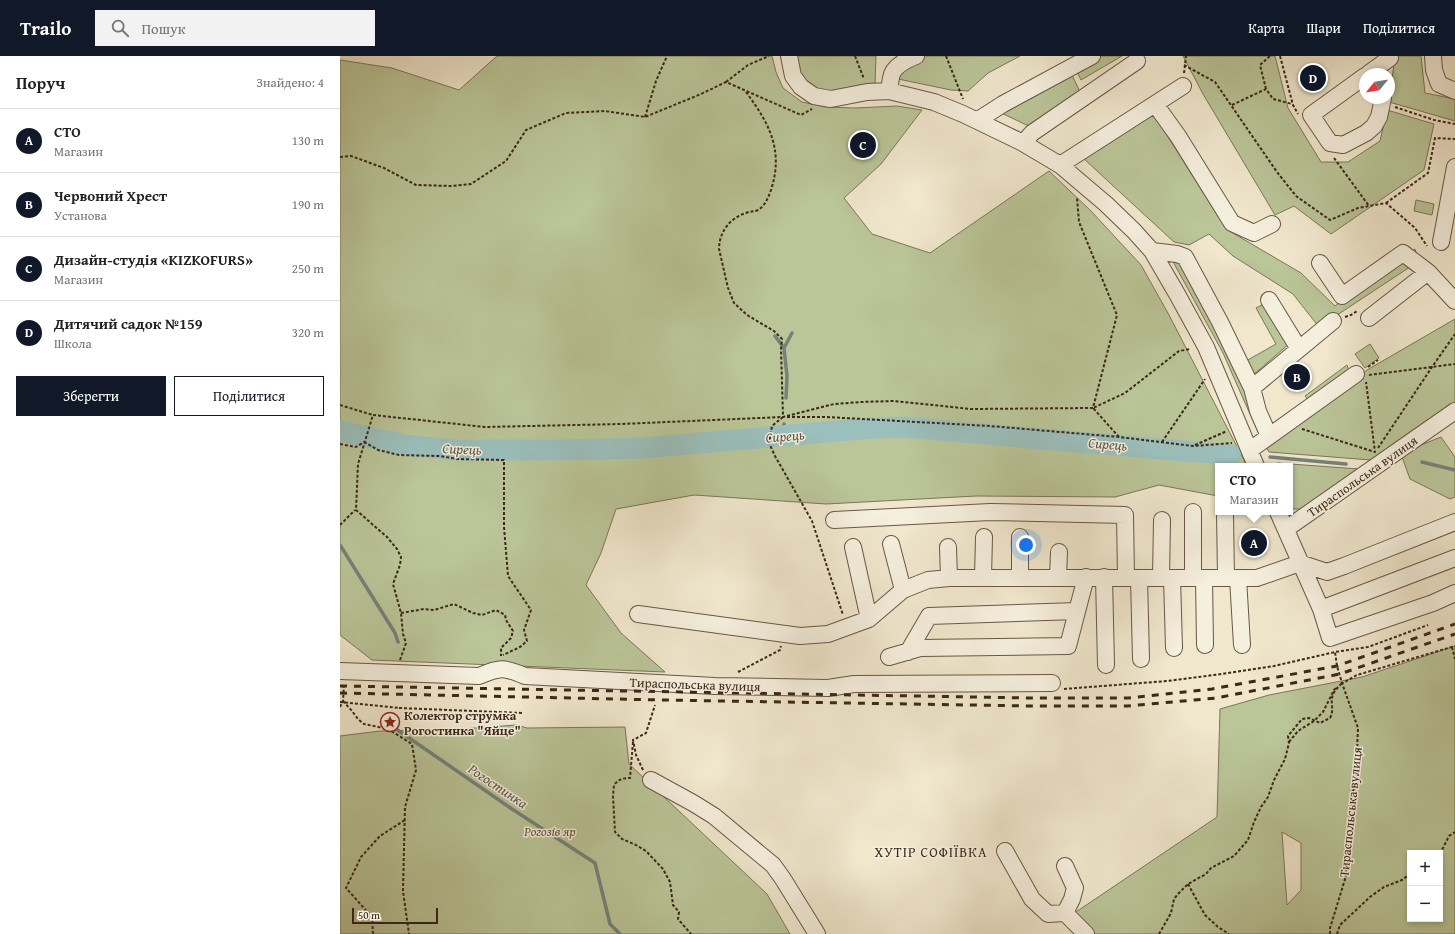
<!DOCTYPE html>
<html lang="uk">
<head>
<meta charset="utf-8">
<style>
	:root { --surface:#fff; --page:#f2f2f2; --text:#202124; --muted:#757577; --line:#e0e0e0; --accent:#111827 }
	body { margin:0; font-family:"Gentium Book Plus",serif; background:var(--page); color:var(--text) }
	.controls { position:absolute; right:12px; bottom:12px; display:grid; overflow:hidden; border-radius:0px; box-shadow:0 2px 6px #0003 }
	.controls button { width:36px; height:36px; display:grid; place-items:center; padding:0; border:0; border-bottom:1px solid var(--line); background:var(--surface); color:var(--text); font:20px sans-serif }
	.compass { position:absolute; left:1019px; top:12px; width:36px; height:36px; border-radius:50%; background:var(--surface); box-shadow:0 2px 6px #0003; rotate:240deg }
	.scale { position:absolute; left:12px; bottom:10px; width:86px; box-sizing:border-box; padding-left:4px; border:2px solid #3c2718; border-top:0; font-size:11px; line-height:14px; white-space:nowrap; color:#3c2718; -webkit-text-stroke:3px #f5efde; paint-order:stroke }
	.you { position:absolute; left:686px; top:489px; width:14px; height:14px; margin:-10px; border:3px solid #fff; border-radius:50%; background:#1a73e8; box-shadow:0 0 0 6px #1a73e833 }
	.badge { display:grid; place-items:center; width:26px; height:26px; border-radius:50%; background:var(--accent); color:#fff; font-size:13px; font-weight:700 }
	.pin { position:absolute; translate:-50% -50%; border:2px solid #fff; box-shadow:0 1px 4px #0006 }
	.popup { position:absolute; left:875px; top:407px; width:78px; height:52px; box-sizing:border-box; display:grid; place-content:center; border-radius:0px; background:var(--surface); filter:drop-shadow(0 1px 3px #0005); font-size:13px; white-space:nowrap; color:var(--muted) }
	.popup b { font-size:15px; color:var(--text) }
	.popup::after { content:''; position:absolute; left:50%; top:100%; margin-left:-8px; border:8px solid transparent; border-top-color:var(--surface) }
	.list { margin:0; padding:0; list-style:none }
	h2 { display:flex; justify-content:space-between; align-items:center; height:52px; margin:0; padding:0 16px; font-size:17px }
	h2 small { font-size:13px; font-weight:400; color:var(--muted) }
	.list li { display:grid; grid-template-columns:26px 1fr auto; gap:12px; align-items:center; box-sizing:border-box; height:64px; padding:0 16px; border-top:1px solid var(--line) }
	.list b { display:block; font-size:15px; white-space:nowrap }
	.list p { margin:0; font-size:13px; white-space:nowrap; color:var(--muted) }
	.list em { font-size:13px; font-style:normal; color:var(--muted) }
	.actions { display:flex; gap:8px; padding:12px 16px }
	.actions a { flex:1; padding:9px 0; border:1px solid var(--accent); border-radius:0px; text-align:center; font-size:14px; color:var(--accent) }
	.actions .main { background:var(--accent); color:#fff }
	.icon { flex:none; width:22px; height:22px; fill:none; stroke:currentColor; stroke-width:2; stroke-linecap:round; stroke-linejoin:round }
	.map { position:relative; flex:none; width:1115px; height:878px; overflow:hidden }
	header { display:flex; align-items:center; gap:24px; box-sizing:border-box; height:56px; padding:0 20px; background:var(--accent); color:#fff }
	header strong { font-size:19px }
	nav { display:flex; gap:22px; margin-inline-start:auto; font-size:14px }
	.search { width:280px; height:36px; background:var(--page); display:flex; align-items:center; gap:10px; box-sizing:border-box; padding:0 14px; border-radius:0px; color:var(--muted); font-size:15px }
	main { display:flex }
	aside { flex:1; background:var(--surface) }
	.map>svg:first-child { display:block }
	.green { fill:#bac598; stroke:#7b7658; fill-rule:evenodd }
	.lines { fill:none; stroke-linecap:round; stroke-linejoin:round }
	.stream { stroke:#75827a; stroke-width:3.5 }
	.river { stroke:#9bbfbc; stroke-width:21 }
	.minor-casing { stroke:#695745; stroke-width:18 }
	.path { stroke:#3c2718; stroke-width:2; stroke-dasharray:3 2; stroke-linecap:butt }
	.minor { stroke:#f5efde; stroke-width:16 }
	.rail { stroke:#3c2718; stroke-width:3; stroke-dasharray:7 7; stroke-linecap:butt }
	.labels { text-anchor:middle; stroke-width:3; stroke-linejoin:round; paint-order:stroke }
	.street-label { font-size:13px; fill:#3c2718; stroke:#f5efde }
	.poi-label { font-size:13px; font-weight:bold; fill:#3c2718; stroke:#f5efde; text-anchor:start }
	.park-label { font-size:13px; font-style:italic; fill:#5c4e38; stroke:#f5efde }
	.water-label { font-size:14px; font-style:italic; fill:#585549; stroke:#f5efde }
	.neighbourhood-label { font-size:14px; letter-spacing:1px; fill:#3c2718; stroke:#f5efde }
</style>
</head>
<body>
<header>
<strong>Trailo</strong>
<div class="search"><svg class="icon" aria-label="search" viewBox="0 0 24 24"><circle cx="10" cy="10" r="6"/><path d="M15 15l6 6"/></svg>Пошук</div>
<nav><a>Карта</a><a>Шари</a><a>Поділитися</a></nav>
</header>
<main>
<aside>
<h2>Поруч<small>Знайдено: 4</small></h2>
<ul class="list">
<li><span class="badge">A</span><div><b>СТО</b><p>Магазин</p></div><em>130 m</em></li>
<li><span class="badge">B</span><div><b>Червоний Хрест</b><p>Установа</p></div><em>190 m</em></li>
<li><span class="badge">C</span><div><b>Дизайн-студія «KIZKOFURS»</b><p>Магазин</p></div><em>250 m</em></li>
<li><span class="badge">D</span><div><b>Дитячий садок №159</b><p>Школа</p></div><em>320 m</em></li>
</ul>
<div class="actions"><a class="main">Зберегти</a><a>Поділитися</a></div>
</aside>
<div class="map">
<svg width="1115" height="878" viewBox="0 0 1115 878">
	<rect width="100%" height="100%" fill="#f0e7cd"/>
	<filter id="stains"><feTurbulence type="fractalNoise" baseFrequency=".005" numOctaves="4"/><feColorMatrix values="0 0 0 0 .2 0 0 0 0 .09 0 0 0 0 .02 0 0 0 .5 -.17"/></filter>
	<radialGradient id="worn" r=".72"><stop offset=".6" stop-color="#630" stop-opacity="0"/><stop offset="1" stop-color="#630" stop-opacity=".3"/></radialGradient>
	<path class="green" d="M157 0H432L436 16 443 32 462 46 485 51 515 52 557 50 582 54 541 108 504 142 532 178 590 197 709 115 751 155 801 209 829 259 907 410H878V440L819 429 775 441 636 440 486 448 354 439 276 453 261 497 246 529 281 577 325 616 32 604 0 579V4L52 12 119 34Z
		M452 0H536L535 29 486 38 461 25Z
		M585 0H680L648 17 628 35 611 34 558 23 564 9Z
		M762 0H782L741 24 736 14Z
		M843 0H935L948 52 981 106H1008L1040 85 1047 54 1094 68 1084 114 991 178 954 150 935 159 863 38Z
		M1055 0H1081L1085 37 1115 43V65L1049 46Z
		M731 17 742 40 693 72 657 55Z
		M813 57 886 173 961 217 995 250 1075 193 1079 205 979 271 953 238 893 200 869 178 849 189 834 186 743 102Z
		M1076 144 1094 148 1092 159 1074 155Z
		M831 202 841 203 911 342 921 383 883 297Z
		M926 247 950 287 912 320 906 305 936 288 916 252Z
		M1115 263V349L1031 404 929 396 924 387 1027 314Z
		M1030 288 1039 302 1025 312 1015 298Z
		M1007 309 1010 318 971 348 965 340Z
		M1101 381 1115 401V441L1110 443 1070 423 1062 401 1081 389Z
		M937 407 1019 413 960 453H951L950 452V410H937Z
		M1115 590V878H752L733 858 877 761 880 653 929 639 1022 621ZM942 776 961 787V834L947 849ZM1070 797H1100V863H1070Z
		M176 669 187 672 285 671 289 708 427 838 450 878H0V680L40 675 122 673Z"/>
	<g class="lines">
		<path class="stream" d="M435 280 444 292 447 320 446 342
			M444 292 452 277
			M442 380 444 368
			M930 401 1006 408
			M1082 406 1115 414
			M0 489 55 577 58 586
			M46 666 172 753 255 807 270 868 280 878"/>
		<path class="river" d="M0 375 65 389 115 394H221L303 392 532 372 563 371 891 399"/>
		<defs>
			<path id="minor" d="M449 0 453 20 461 31 474 40 491 43 527 36 549 35 594 46 623 58 683 87 720 109 766 148 794 175 812 195 837 238 866 291 916 410
				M1093 0 1094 14 1099 28 1115 35
				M1028 18 1050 2
				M1025 20 971 59 990 87 1003 89 1026 77 1034 70 1039 61 1043 42
				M549 35C550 30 550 27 551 22 552 11 566 4 576 0
				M815 48 838 80 892 167 914 177 932 168
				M638 64 663 48 752 0
				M683 87 692 77 797 5
				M720 109 843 30
				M1101 186 1115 111
				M812 195 837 198 845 201 880 266 912 332 918 355 929 380
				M980 207 1002 240 1063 197 1088 216
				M929 244 959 293
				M1029 262 1088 216 1115 245
				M912 332 993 265
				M910 394 1016 318
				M853 456V522
				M885 456 886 522
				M938 456 981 553 990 582 1093 547 1115 537
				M494 464 650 456 785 459 786 521
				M946 473 1115 355
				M680 481V521
				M551 488 563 534
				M513 491 529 563
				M608 491 609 522
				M643 521 644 481
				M718 521 719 496
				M764 521 766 609
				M821 521 822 464
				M799 522 801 603
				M832 522 834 592
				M864 522 865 589
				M898 522 902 589
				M981 553 1115 502
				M298 558 460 580 488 578 529 563 563 534 588 524 609 522H917L960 507 987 516 1004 510 1115 466
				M568 596 589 560 737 555
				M549 601 580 592 728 590 746 521
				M0 615 139 620C160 611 164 611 185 620L375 630 488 632 514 628 712 627
				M311 724 353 747 374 760 433 809 443 823 477 878
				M665 795 692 843 708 858 725 857 746 878
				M725 810 735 832 732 843 725 857"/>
		</defs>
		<use href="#minor" class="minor-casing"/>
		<path class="path" d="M515 0 524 23
			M606 0 623 43
			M940 0 953 49 958 58
			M844 9 875 26 937 116 956 140 990 164 1018 152 1046 147 1075 172 1087 190
			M844 17 846 0
			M386 26 408 9 429 0
			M926 33 920 9 930 0
			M406 36C429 67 444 94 431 134 428 142 425 150 418 154 414 156 410 155 406 157 390 162 379 176 379 193L388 232 394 247 407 259 434 275 442 283 441 293 443 361
			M892 49 926 33 933 43 952 48
			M1055 51 1094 64 1115 68
			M305 61 316 25 327 0
			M0 101 11 100 44 112 76 129 112 130 131 128 166 105 186 74 226 57 265 55 305 61 361 38 386 26 461 59 472 53
			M994 102 1029 150
			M1046 147 1088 117 1095 82 1115 83
			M1005 261 1011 259 1017 255
			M1028 311 1038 304
			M1029 319 1115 308
			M0 349 33 359
			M443 361 432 370 429 387 435 400 472 465 503 559
			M447 361H486L650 370 779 381 853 390 892 387
			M962 373 1035 396 1026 326
			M779 381 753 352 785 337 839 295 851 293
			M24 386 38 394 59 399 99 400 118 403 164 404V471L168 520 191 554 184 574 187 585 180 591 163 599
			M822 386 865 323
			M0 388 16 391 24 386
			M855 389 887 375
			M1038 392 1092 311 1115 278
			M0 469 15 454
			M61 557 84 553 94 554 114 548 133 557 142 559 156 554 165 559 166 564 173 575 171 582 161 592V600
			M1112 591 1115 603
			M60 604 66 587 63 578 61 557 53 528 60 509 61 501 57 493 47 481 16 454 18 408 33 359 145 371 281 368 443 361 494 348 521 346 554 345 631 353 753 352 777 259 739 166 737 142
			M398 616 440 594 441 590
			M1001 628 1017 619 1115 590
			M724 633 827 625 882 618 934 610 995 596 1028 591 1088 569
			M3 645 12 655 18 663 24 668 48 673 72 688 76 714 65 751 63 835 69 878
			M0 646 59 652
			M0 651 3 645 4 629
			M59 652 183 657
			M293 686 290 722C283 722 279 723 274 729L273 740 275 776 282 783 296 789 306 795 323 813 330 826 333 849 339 856 338 863 351 878
			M949 686 958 675 974 665 983 656 994 634 997 631
			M303 714 296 699 293 684 306 677 315 649
			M1100 798 1109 780 1115 776
			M848 828 865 859 878 871 889 878
			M33 878 32 861 6 832 21 801 40 780 65 764
			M819 878 831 857 834 843 838 838 848 828 866 818 871 812 894 800 908 784 914 766 921 751 928 741 934 724 945 703 949 687 948 680 962 663 969 662 980 667 990 662C994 655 991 649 992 642 993 636 998 631 1002 627
			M990 878V872L1006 820 1010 754 1016 718 1018 672 1002 627 997 610 995 596
			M997 878 1000 869 1030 841 1044 831 1062 824 1070 818"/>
		<use href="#minor" class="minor"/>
		<path class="rail" d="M0 630 689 642H788L872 633 997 610 1115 568
			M0 637 322 644 691 650H787L876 642 1000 618 1115 578"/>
	</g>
	<defs>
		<symbol id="sight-ring" viewBox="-11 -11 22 22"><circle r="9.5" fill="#f5efde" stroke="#8f2418" stroke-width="1.5"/><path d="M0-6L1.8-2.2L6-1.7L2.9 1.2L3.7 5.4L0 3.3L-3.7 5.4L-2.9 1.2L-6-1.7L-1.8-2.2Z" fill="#8f2418"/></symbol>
	</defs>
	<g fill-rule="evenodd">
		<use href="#sight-ring" x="39" y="655" width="22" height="22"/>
	</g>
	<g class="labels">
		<g class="street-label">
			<text transform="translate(1022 420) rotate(-35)" y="5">Тираспольська вулиця</text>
			<text transform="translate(355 628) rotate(2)" y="5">Тираспольська вулиця</text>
			<text transform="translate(1010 756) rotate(-84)" y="5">Тираспольська вулиця</text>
		</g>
		<g class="poi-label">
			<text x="64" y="664">Колектор струмка<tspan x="64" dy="15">Рогостинка "Яйце"</tspan></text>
		</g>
		<g class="park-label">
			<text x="210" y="780">Рогозів яр</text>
		</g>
		<g class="water-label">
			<text transform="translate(445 380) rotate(-5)" y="5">Сирець</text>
			<text transform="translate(768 388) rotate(5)" y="5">Сирець</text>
			<text transform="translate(122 393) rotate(2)" y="5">Сирець</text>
			<text transform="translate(158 730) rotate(34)" y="5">Рогостинка</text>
		</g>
		<g class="neighbourhood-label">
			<text x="591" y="801">ХУТІР СОФІЇВКА</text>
		</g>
	</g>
	<rect width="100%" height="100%" filter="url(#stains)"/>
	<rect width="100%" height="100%" fill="url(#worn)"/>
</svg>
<div class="controls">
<button>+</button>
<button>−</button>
</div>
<svg class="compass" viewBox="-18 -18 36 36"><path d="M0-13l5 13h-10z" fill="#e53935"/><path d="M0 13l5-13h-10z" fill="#757577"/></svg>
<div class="scale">50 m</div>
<div class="you"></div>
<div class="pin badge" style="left:914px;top:487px">A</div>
<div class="popup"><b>СТО</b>Магазин</div>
<div class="pin badge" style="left:957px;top:321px">B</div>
<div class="pin badge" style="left:523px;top:89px">C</div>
<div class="pin badge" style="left:973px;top:22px">D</div>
</div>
</main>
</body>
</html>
